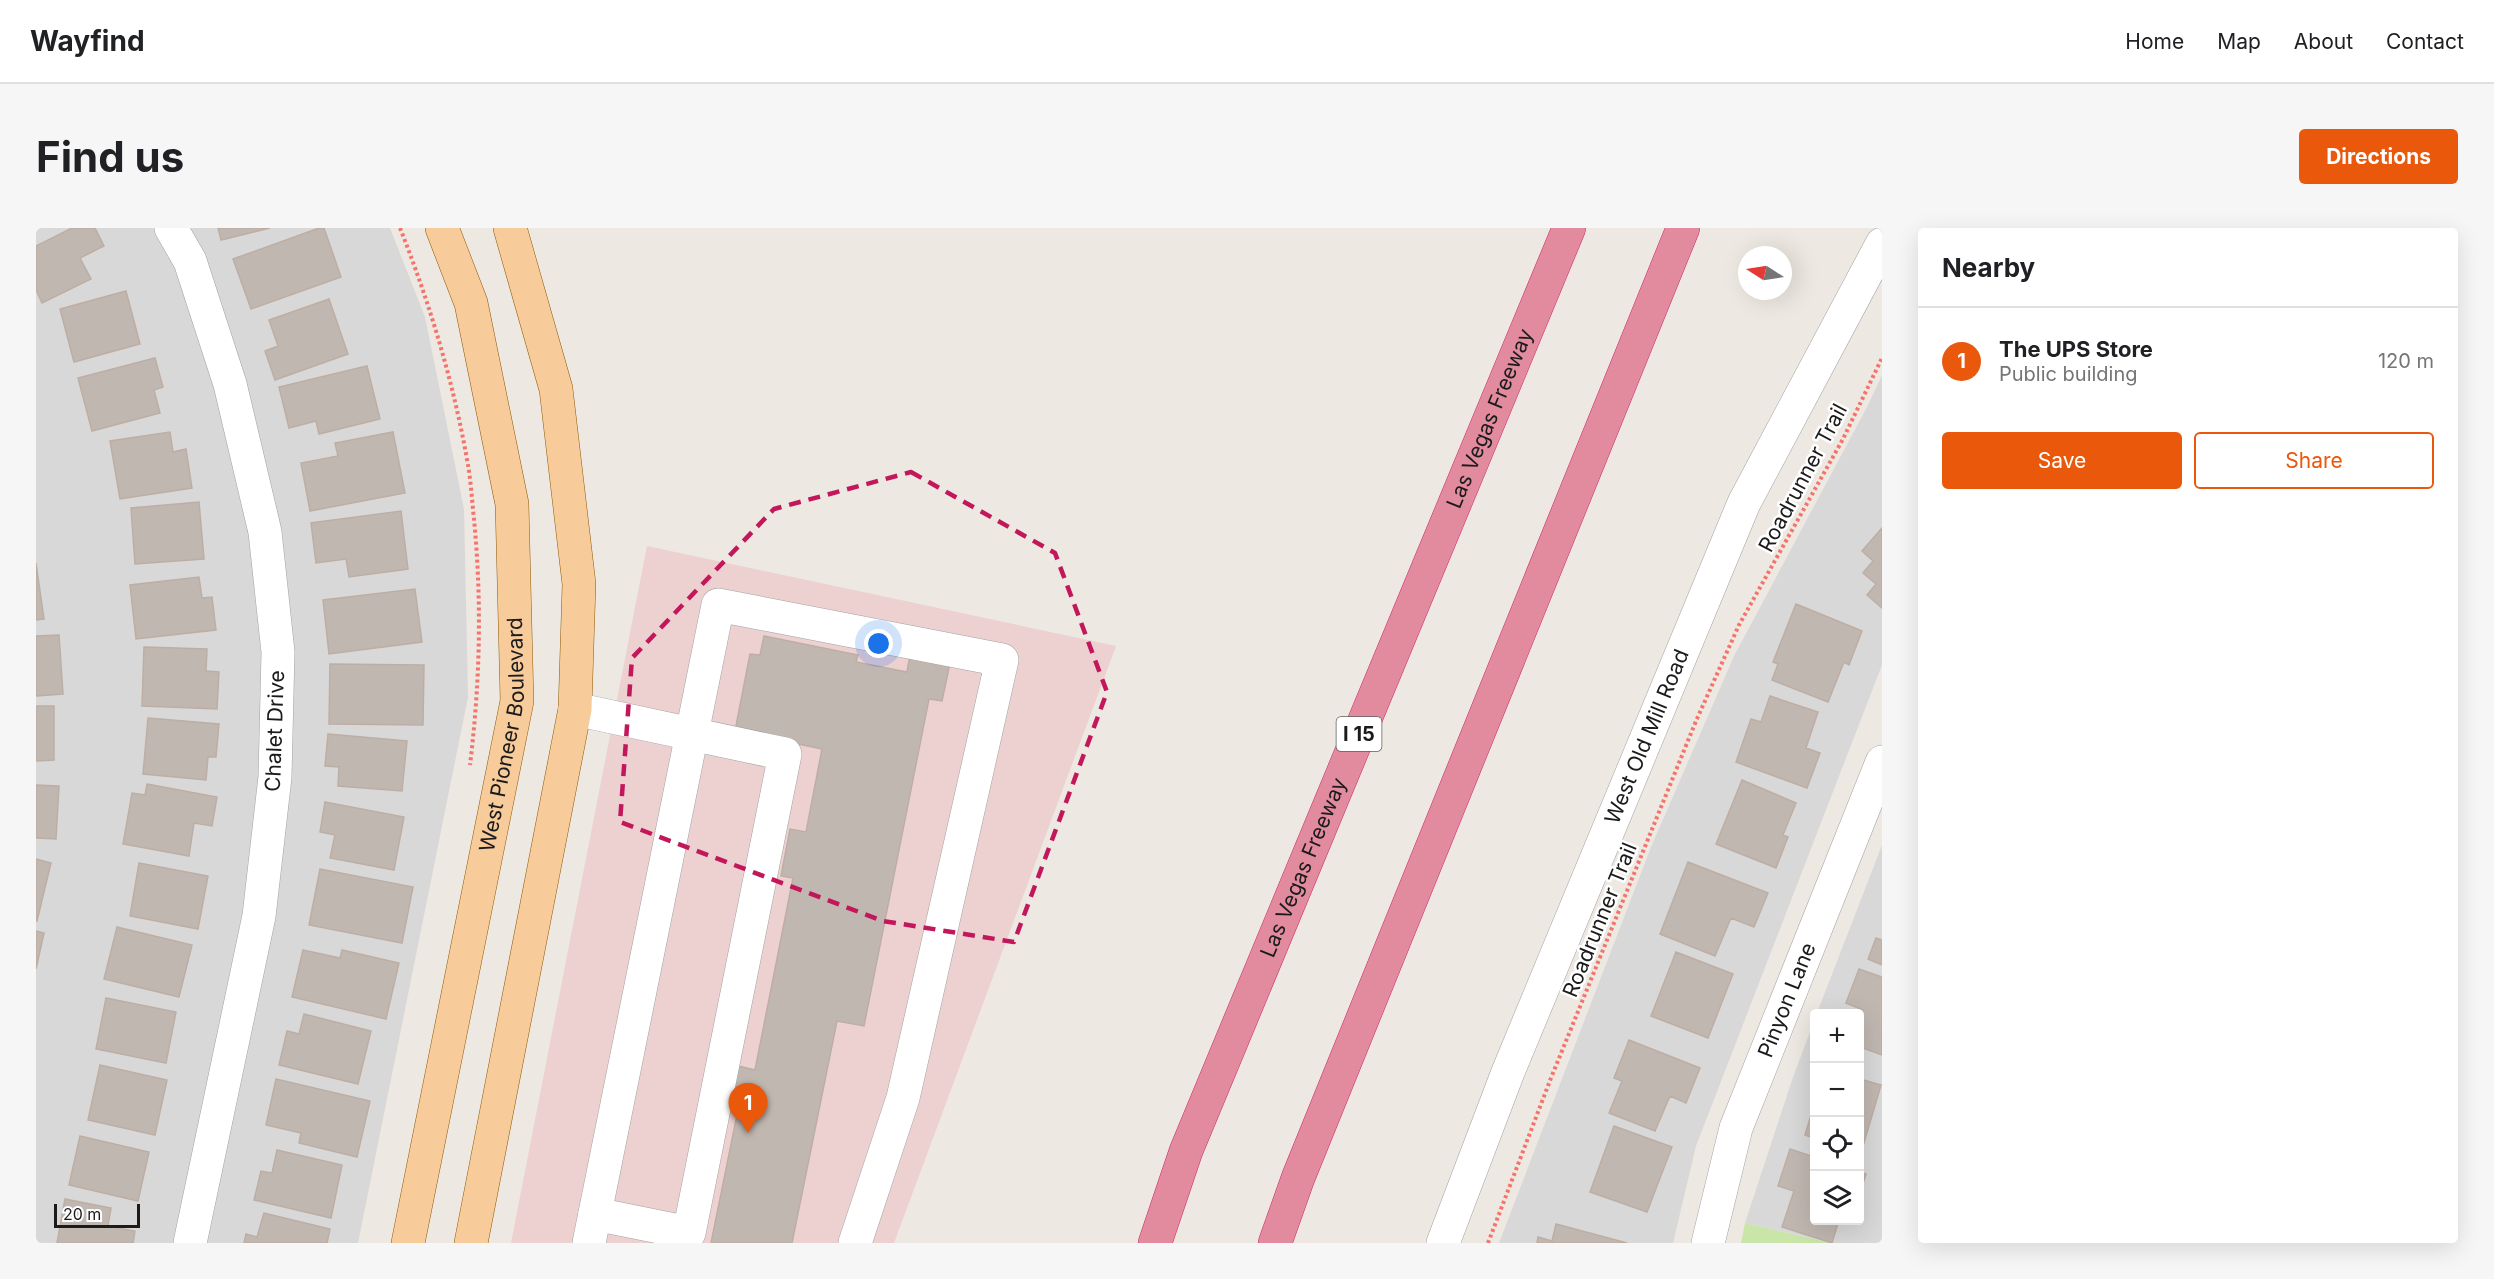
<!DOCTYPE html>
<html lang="en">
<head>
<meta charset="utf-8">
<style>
	:root { --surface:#fff; --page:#f6f6f6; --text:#202124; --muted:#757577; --line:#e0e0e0; --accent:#ea580c }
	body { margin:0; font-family:Inter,sans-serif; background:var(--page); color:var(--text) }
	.controls { position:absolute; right:18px; bottom:18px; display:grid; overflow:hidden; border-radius:6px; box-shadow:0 6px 24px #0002 }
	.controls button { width:54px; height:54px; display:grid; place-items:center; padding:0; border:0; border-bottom:2px solid var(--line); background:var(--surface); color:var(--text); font:30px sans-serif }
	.compass { position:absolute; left:1702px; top:18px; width:54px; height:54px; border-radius:50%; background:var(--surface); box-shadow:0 6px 24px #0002; rotate:282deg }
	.scale { position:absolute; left:18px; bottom:15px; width:86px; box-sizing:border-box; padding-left:6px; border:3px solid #1b1b1b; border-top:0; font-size:16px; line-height:21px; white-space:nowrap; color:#1b1b1b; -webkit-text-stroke:4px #fff; paint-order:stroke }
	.you { position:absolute; left:843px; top:416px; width:21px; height:21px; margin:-15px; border:4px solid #fff; border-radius:50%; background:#1a73e8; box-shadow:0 0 0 9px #1a73e833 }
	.badge { display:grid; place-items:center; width:39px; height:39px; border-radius:50%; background:var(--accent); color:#fff; font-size:20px; font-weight:700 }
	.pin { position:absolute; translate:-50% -50px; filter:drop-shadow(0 2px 3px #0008) }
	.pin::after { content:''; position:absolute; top:32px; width:21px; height:18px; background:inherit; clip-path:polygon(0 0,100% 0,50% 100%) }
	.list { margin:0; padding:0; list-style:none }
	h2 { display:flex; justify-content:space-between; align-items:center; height:78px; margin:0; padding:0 24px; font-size:26px }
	h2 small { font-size:20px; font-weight:400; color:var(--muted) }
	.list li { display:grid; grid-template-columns:39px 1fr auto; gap:18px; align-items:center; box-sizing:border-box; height:108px; padding:0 24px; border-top:2px solid var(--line) }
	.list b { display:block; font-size:22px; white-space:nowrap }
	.list p { margin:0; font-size:20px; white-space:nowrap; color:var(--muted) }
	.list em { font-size:20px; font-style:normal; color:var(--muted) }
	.actions { display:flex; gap:12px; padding:18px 24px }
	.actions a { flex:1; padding:14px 0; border:2px solid var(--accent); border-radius:6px; text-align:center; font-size:21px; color:var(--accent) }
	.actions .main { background:var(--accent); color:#fff }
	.icon { flex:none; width:33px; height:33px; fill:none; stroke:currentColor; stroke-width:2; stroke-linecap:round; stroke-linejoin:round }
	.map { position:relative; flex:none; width:1846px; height:1015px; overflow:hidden; border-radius:6px }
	header { display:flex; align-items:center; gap:36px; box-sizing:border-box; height:84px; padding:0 30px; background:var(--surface); border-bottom:2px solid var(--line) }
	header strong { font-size:28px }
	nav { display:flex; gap:33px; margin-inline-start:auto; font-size:21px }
	.intro { display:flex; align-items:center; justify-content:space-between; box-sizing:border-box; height:144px; padding:0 36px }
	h1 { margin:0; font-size:42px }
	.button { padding:15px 27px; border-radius:6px; background:var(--accent); color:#fff; font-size:21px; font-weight:700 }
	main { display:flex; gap:36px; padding:0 36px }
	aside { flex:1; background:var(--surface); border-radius:6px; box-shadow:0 6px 24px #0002 }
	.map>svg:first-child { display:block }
	.residential { fill:#d9d8d8 }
	.commercial { fill:#edd0d0 }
	.grass { fill:#c9e6a8 }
	.building { fill:#c1b7b1; stroke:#bdaea4; stroke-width:1.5 }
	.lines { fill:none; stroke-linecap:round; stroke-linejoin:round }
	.minor-casing { stroke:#a2a2a2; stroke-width:34 }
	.major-casing { stroke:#8d5a06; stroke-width:34 }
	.highway-casing { stroke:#ce2a6a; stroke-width:34 }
	.path { stroke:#f4736b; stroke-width:4; stroke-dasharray:3 3; stroke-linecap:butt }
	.minor { stroke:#fff; stroke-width:33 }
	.major { stroke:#f8cb9b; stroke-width:33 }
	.highway { stroke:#e28b9f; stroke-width:33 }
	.marked { fill:none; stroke:#c2185b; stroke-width:4.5; stroke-dasharray:12 8; stroke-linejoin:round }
	.labels { text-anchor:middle; stroke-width:5; stroke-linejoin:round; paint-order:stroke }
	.shield { fill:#fff; stroke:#5f5f5f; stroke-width:1.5 }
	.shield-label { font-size:20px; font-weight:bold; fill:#1b1b1b }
	.street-label { font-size:21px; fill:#1b1b1b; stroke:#fff }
</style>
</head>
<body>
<header>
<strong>Wayfind</strong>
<nav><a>Home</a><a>Map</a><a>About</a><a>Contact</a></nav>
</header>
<div class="intro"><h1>Find us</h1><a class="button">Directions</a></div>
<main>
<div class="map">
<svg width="1846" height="1015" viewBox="0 0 1846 1015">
	<rect width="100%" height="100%" fill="#ede8e1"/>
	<path class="residential" d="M0 0H354L389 89 428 281 432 469 322 1015H0Z
		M1846 147V437L1660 918 1637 1015H1463L1615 619 1698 428 1831 179Z
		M1846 617V1015H1795L1709 995 1756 852 1778 793V992H1824V786L1781 785Z"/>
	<path class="commercial" d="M611 318 1080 418 858 1015H475Z"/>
	<path class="grass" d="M1709 995 1795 1015H1705Z"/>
	<path class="building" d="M36 0H59L68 18 44 30 55 51 6 75 0 62V18Z
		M182 0H234L185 12Z
		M283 0H288L305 49 215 81 197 31Z
		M90 63 104 116 38 134 24 81Z
		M293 71 312 126 239 152 229 123 242 118 233 92Z
		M119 130 127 159 118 162 124 185 56 203 42 150Z
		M331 138 344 191 283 206 280 193 253 200 243 159Z
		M134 204 137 224 150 221 156 260 84 271 74 213Z
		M357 204 369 265 274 283 265 235 302 228 299 215Z
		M163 274 168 331 99 336 95 280Z
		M365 283 372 341 313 349 310 331 280 335 275 295Z
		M1846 300V380L1831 367 1840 356 1827 345 1837 333 1826 323Z
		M0 335 8 391 0 392Z
		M163 349 166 370 176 369 180 402 100 411 94 357Z
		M379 361 386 414 293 426 287 372Z
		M1760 376 1826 403 1813 437 1808 434 1792 474 1736 452 1742 436 1737 434Z
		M23 407 27 466 0 468V408Z
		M728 408 822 427 820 434 871 444 874 427 914 435 906 473 893 471 828 798 801 793 756 1015H675L702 882 694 880 702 838 719 842 757 650 745 648 754 601 770 604 786 521 699 503 714 426 724 427Z
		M108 419 171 421 170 443 183 444 181 481 106 478Z
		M294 436 388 437 387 497 293 496Z
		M1734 468 1782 484 1770 520 1784 525 1771 560 1700 534 1715 491 1725 494Z
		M0 478H18V532L0 533Z
		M112 490 183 496 180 529H172L170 552 107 546Z
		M292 506 371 513 366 563 302 558 303 539 289 538Z
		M1706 552 1760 575 1747 607 1752 609 1740 640 1680 616Z
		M111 556 181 569 176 598 158 595 153 628 87 616 96 565 109 567Z
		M0 557 23 558 20 611 0 610Z
		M289 574 368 589 358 642 294 630 299 607 284 604Z
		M0 631 15 635 1 693 0 692Z
		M1652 634 1732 665 1718 699 1695 690 1679 728 1624 706Z
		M103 635 172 648 162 701 94 688Z
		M284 641 377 659 366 715 273 697Z
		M81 699 156 717 143 769 68 751Z
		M0 703 8 705 0 741Z
		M1840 710 1846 712V737L1832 731Z
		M267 722 304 730 306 722 363 735 350 791 256 769Z
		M1640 724 1697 746 1672 810 1615 788Z
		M1823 741 1846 749V827L1824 819V792L1827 782 1810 775Z
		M70 770 140 784 130 835 60 821Z
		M268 786 335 803 322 856 243 837 251 803 263 806Z
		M1593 812 1664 840 1650 875 1634 868 1619 903 1573 885 1586 853 1578 850Z
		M64 837 131 852 119 907 52 892Z
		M240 851 334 873 321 929 263 915 265 905 230 897Z
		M1824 851 1845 857 1825 925 1824 924Z
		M1778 877V910L1769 907Z
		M1578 898 1636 919 1611 984 1554 964Z
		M44 908 113 924 102 973 33 957Z
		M1754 921 1778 929V992H1803L1796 1015 1746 999 1758 963 1742 958Z
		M241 922 306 937 295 990 218 972 225 943 236 945Z
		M1824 944 1830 946 1824 965Z
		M29 971 75 980 72 998 99 1003 97 1015H21Z
		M228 985 294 1001 291 1015H208L210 1006 221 1009Z
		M1520 996 1591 1015H1501L1502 1009 1516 1013Z"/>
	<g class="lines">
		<defs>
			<g id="minor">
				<path d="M135 0 154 33 194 156 229 304 242 424 239 549 223 688 154 1015"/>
				<path d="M539 481 749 526 653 1005 559 986"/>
				<path d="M553 1015 682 377 966 432 867 870 819 1015"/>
				<path id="s1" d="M1407 1015 1472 844 1708 275 1846 16"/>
				<path id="s2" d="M1672 1015 1700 900 1846 534"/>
			</g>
			<g id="major">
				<path id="s3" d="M372 1015 481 473 476 276 435 75 406 0"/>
				<path d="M435 1015 539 481 543 356 520 161 474 0"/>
			</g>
			<g id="highway">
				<path id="s4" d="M1119 1015 1150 923 1533 0"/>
				<path d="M1239 1015 1262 950 1647 0"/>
			</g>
		</defs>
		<use href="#minor" class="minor-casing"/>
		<use href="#major" class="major-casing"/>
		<use href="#highway" class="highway-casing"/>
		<path class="path" d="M364 0C394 76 418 156 432 237 435 254 436 273 438 291 446 374 444 455 434 537
			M1452 1015 1515 850 1660 493 1703 397 1807 211 1846 130"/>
		<use href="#minor" class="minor"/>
		<use href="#major" class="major"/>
		<use href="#highway" class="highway"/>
	</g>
	<path class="marked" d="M875 244 1019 325 1071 464 978 714 847 693 584 594 596 430 738 281Z"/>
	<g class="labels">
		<rect class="shield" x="1300.5" y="489" width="45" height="34" rx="4.5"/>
		<g class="shield-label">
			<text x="1323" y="513">I 15</text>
		</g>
		<g class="street-label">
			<text dy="7" stroke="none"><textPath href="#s4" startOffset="890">Las Vegas Freeway</textPath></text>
			<text transform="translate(1767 250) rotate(-62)" y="7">Roadrunner Trail</text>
			<text transform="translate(239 503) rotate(-88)" y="7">Chalet Drive</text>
			<text dy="7" stroke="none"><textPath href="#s3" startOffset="518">West Pioneer Boulevard</textPath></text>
			<text dy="7" stroke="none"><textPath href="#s1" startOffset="546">West Old Mill Road</textPath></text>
			<text dy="7" stroke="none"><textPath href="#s4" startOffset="404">Las Vegas Freeway</textPath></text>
			<text transform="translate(1564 692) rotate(-68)" y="7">Roadrunner Trail</text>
			<text dy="7" stroke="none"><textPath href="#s2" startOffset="256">Pinyon Lane</textPath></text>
		</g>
	</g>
</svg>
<div class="controls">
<button>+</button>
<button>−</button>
<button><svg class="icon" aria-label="locate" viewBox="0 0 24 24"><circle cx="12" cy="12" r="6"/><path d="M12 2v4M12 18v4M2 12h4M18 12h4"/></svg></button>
<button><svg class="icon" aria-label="layers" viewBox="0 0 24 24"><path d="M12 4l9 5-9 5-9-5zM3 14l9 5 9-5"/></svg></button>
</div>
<svg class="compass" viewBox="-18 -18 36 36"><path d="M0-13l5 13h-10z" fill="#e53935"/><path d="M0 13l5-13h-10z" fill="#757577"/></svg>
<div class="scale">20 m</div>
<div class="you"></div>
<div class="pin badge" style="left:712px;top:905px">1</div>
</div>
<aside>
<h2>Nearby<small></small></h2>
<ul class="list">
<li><span class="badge">1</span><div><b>The UPS Store</b><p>Public building</p></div><em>120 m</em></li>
</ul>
<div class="actions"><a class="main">Save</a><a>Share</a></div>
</aside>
</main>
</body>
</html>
